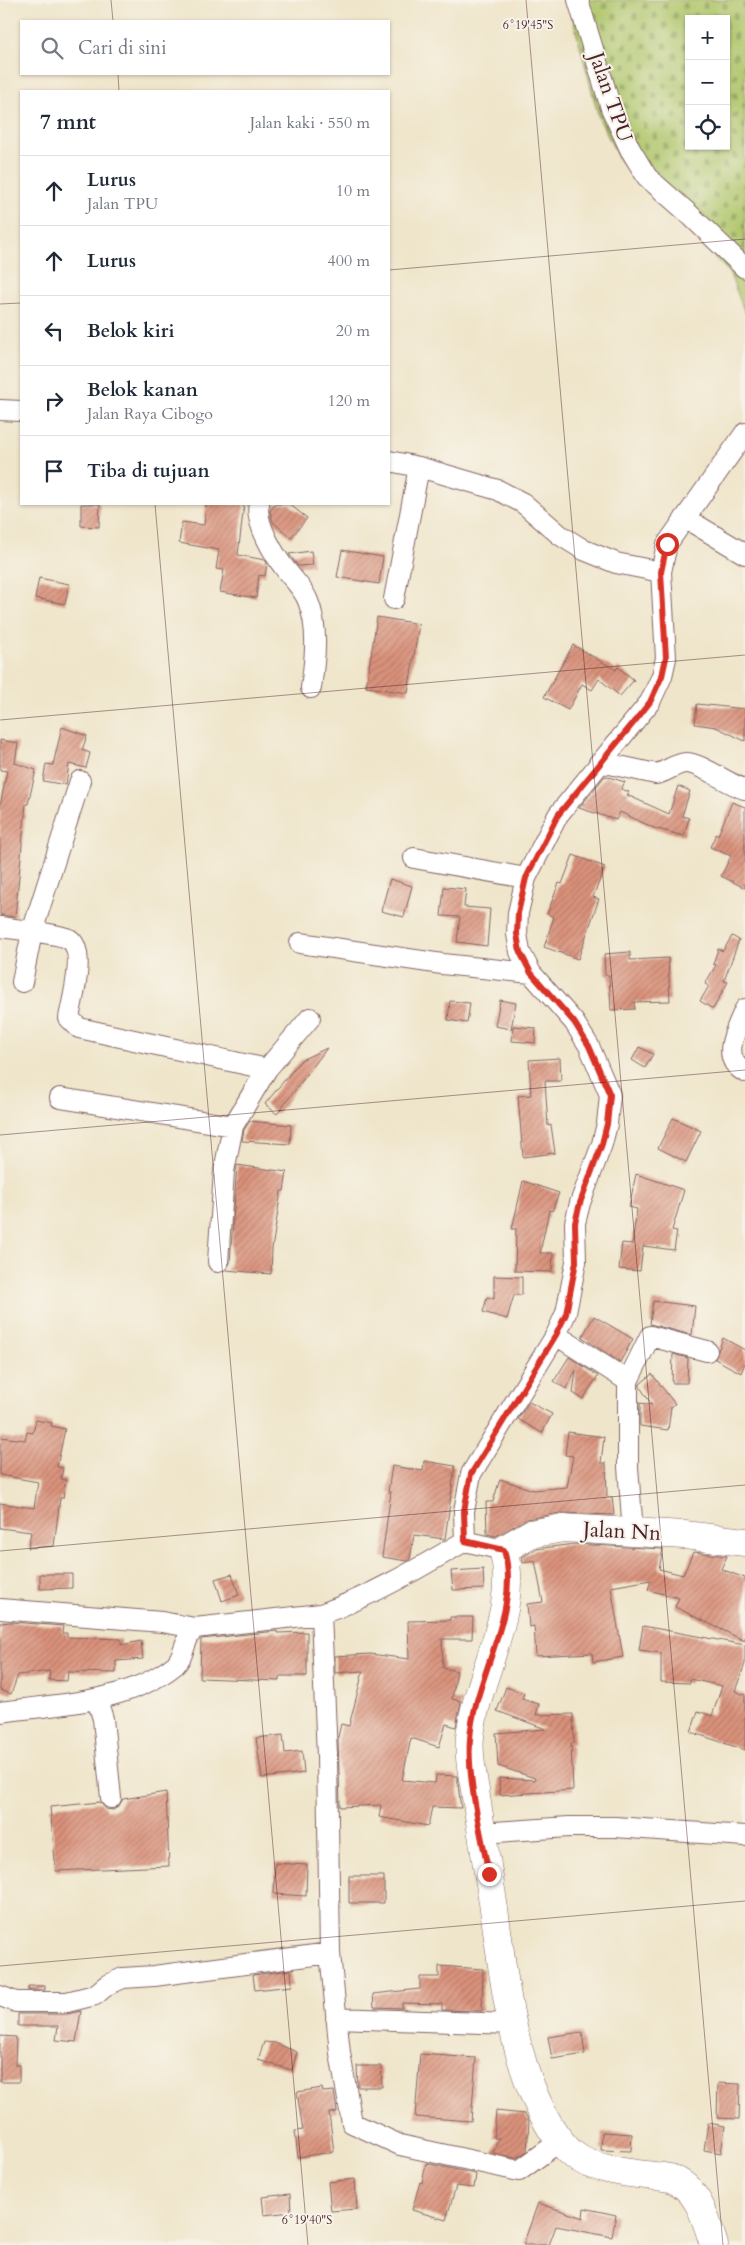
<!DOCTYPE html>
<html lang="id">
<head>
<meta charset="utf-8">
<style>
	:root { --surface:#fff; --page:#f6f6f7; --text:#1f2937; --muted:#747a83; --line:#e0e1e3 }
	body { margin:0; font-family:Cardo,serif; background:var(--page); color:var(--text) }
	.controls { position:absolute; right:15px; top:15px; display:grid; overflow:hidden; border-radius:0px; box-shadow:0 1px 4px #0004 }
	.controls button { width:45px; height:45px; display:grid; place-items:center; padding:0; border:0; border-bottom:1px solid var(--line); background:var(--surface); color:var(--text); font:25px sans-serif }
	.stop { position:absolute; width:15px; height:15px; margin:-11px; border:4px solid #d93025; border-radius:50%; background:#fff }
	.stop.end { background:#d93025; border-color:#fff; box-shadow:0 1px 5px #0008 }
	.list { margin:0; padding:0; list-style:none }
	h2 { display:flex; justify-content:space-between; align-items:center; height:65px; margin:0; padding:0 20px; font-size:21px }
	h2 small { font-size:16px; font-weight:400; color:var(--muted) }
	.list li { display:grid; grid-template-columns:32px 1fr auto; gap:15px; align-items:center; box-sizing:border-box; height:70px; padding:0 20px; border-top:1px solid var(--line) }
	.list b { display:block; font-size:19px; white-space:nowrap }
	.list p { margin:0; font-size:16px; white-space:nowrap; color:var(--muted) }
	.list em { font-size:16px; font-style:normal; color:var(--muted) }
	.icon { flex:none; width:28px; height:28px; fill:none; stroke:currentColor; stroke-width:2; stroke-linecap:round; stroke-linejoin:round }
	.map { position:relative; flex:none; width:745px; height:2245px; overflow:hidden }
	.search { position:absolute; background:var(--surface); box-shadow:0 1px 4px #0004; left:20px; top:20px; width:370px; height:55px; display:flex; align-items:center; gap:12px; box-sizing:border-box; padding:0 18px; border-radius:0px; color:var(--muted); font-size:19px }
	.panel { position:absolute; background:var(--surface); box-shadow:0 1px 4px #0004; left:20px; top:90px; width:370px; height:415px; border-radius:0px }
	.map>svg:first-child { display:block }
	.cemetery { fill:url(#cemetery-stones); stroke:#7c724b; fill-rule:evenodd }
	.building { fill:url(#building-hatch) }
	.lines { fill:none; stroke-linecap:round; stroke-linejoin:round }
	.street-casing { stroke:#846463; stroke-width:22 }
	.secondary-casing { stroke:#846463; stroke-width:29 }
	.street { stroke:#fff; stroke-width:20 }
	.secondary { stroke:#fff; stroke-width:28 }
	.route { stroke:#d93025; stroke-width:6 }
	.ticks { fill:none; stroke:#4a1f2b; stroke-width:1; stroke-opacity:0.45 }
	.labels { text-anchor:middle; stroke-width:4; stroke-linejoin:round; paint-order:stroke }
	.street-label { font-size:21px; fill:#4a1f2b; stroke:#f7f3e8 }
	.ticks-label { font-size:12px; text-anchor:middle; fill:#4a1f2b; stroke:#f7f3e8; stroke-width:4; stroke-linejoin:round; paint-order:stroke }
</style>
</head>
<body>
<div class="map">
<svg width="745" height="2245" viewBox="0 0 745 2245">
	<defs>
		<pattern id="cemetery-stones" width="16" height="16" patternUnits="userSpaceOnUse" patternTransform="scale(1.25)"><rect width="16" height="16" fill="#afc66b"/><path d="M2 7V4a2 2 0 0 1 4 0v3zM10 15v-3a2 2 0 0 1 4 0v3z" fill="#90a058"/></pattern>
		<pattern id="building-hatch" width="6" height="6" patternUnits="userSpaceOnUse" patternTransform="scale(1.25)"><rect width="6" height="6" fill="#da927b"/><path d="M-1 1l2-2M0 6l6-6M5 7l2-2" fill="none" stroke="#b37765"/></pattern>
	</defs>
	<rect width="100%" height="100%" fill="#f7f3e8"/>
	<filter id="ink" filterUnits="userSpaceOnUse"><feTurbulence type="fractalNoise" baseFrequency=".02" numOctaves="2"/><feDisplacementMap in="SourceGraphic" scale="10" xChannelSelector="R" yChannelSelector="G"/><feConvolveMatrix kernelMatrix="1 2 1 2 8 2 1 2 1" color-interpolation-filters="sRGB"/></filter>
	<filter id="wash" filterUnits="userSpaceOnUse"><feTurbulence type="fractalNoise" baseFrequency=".0096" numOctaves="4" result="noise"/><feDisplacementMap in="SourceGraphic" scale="20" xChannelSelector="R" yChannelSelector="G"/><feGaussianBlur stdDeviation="1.12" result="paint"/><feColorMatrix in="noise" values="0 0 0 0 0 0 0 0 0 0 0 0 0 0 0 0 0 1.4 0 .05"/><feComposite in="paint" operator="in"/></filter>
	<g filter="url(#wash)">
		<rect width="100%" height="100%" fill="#efe5ca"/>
		<path class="cemetery" d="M568 0H745V313L729 272 620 161 599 118ZM689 19H726V146H689Z"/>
		<g id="blocks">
			<path class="building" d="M81 504H100L99 527 81 526Z
				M206 504H244L238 555 265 560 267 563 265 576 259 575 256 598 220 592 224 570 216 569 219 550 179 543 182 522 204 525Z
				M276 504H289L307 518 291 538 273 522 270 511Z
				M342 550 383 557 379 584 337 577Z
				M311 551 313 565 298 566 289 554Z
				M39 578 69 584 65 604 35 598Z
				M377 617 419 624 408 693 366 687Z
				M573 645 616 670 618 667 634 680 620 696 599 679 592 690 582 684 568 710 544 697Z
				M697 704 745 709V741L716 727 695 724Z
				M62 727 87 736 82 750 90 753 86 768 69 764 66 785 43 781 46 764 53 765Z
				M0 740 18 743 15 763 36 770 28 804H26L15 917 0 915V806L7 771 0 770Z
				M605 776 625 782 621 789 629 792 627 795 669 814 678 786 690 791 682 816 689 818 684 836 654 828 620 812 616 820 579 808Z
				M732 802 745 807V888L721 876 731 856 710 847 716 834 718 835Z
				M573 855 605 867 593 897 599 899 578 959 544 947 554 917 547 914 559 883 562 884Z
				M390 879 412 886 404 917 381 911Z
				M444 887 466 889 464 907 490 909 487 946 457 942 460 917 441 916Z
				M732 936 739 940 724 981 728 982 713 1009 700 1001 709 986 705 984 716 965 713 964 718 949 723 951Z
				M630 952V960L668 958 670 1001 634 1002 635 1009 611 1010 609 975H605L604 954Z
				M500 1000 516 1003 511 1029 495 1026Z
				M450 1001 470 1003 467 1023 448 1020Z
				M513 1026 536 1028 535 1043 512 1041Z
				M639 1047 653 1054 645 1068 632 1060Z
				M327 1048 277 1114 265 1104 301 1060Z
				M560 1058 561 1081H545L548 1126 551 1125 555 1153 523 1157 518 1096 531 1095 529 1060Z
				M673 1118 701 1131 686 1162 658 1148Z
				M250 1121 291 1125 290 1144 242 1141 244 1130Z
				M237 1165 287 1172 284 1191H281L272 1249 271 1274 226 1270 230 1263Z
				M636 1174 684 1190 672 1230 677 1231 674 1250 643 1246 640 1271 619 1269 622 1243 632 1244 637 1209 629 1207Z
				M523 1181 559 1193 552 1211 549 1210 540 1253H553L552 1272 515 1271 516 1229H512Z
				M494 1276 522 1277V1295H514L507 1319 483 1312 487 1297 494 1299Z
				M653 1301 695 1306 692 1335 650 1324Z
				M594 1316 633 1339 620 1362 582 1337Z
				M723 1338 745 1350V1363L741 1373 715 1359Z
				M673 1354 688 1358 687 1383H672Z
				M569 1357 598 1376 583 1399 573 1393 576 1370 566 1389 554 1381Z
				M652 1374 675 1404 671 1407 668 1430 640 1426V1403L652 1405 640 1387V1384Z
				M529 1402 552 1414 542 1433 518 1419Z
				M36 1420 52 1423 51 1426 65 1429 57 1467 63 1468 61 1479 66 1480 63 1498H60L54 1546 28 1548 31 1532 0 1528V1503L34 1508 38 1482 0 1475V1437L25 1440 27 1432 33 1433Z
				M568 1432 604 1437 601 1463H606L607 1497H612L614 1515 560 1513 527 1519 496 1536 487 1534 486 1502H493L500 1479 533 1490 567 1487 573 1456 565 1455Z
				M424 1461 455 1466 445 1539 414 1535 410 1559 407 1561 382 1557 391 1492H388L392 1466 423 1471Z
				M574 1544 663 1549 659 1569 683 1575 693 1552 727 1556 721 1569 745 1578V1641L675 1607 679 1598 648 1590 651 1580 611 1587 623 1657 593 1662 592 1653 536 1656 534 1626 529 1627 527 1604 543 1602 535 1561 523 1563 522 1557 536 1549Z
				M483 1569 484 1589 453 1590 451 1571Z
				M40 1574H72V1588L40 1589Z
				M232 1574 239 1595 222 1601 215 1579Z
				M450 1617H473L472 1639H442L443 1668 457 1671 452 1699 461 1701 456 1727 446 1724 439 1747 411 1738 402 1780 435 1783 436 1775 457 1776 461 1808 432 1807 428 1826 379 1817 381 1805 340 1807 338 1737 341 1724 349 1726 363 1671 335 1673V1656L370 1654 409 1659 408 1621 450 1620Z
				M11 1622 63 1626 62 1633H67V1637L121 1639V1645L141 1641 143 1659 116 1661V1673L68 1672 67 1681 49 1680 50 1671 18 1675 11 1694 0 1690V1623Z
				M643 1626 745 1645V1664L735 1691 745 1695V1750L691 1732 698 1711 712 1716 722 1686 690 1679V1683L661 1682V1653L639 1650Z
				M277 1631V1633L307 1632V1676H280V1681L200 1678 201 1639Z
				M506 1687 524 1693 522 1699 539 1704 536 1715 573 1714 574 1743H571L573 1790 500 1795 499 1778 535 1780V1778L498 1766 496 1733 546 1729 497 1711Z
				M283 1735 285 1753 302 1751 304 1773 262 1778 256 1738Z
				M166 1792 169 1866 56 1871 50 1807 100 1802 106 1809 113 1810 118 1807 123 1799Z
				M275 1863 307 1865 306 1896 274 1894Z
				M349 1876H384V1903H349Z
				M439 1966 483 1969 482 2011 442 2010V2004L402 2003V2008L374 2007 373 1994 420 1989V1977H439Z
				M291 1970 292 1986 255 1990 253 1975Z
				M28 1986H45V1990H28Z
				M81 2011 76 2042 56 2040 58 2026H18V2014H67Z
				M582 2032 585 2054 552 2059 548 2037Z
				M0 2036 16 2037 15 2065H19V2082H0Z
				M264 2042 275 2043 297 2052 292 2070 258 2060Z
				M420 2054 476 2058 471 2121 415 2117Z
				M357 2066H381L382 2087H358Z
				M718 2083 740 2084 739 2119 717 2118Z
				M322 2088 323 2092 334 2091 337 2112 329 2113 334 2152 298 2157 295 2131 303 2130 297 2092Z
				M496 2111 525 2114 529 2121 527 2151 516 2158 493 2153 499 2138H494Z
				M708 2123 725 2126 721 2153 704 2150Z
				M602 2132 632 2134 631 2151 601 2150Z
				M426 2163 476 2174 474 2188 456 2186 446 2220 412 2210 420 2182 422 2183Z
				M355 2179 357 2209 331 2211 328 2182Z
				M290 2194 291 2212 264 2215 262 2197Z
				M538 2203 583 2218 584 2208 616 2215 612 2237 556 2226 549 2245H523Z"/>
		</g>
	</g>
	<g filter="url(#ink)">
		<use href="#blocks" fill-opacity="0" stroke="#846463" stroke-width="1"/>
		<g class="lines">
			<defs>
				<path id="street" d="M578 0 611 108 630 149 647 177 688 213 745 268
					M0 410 21 411
					M389 461 419 467 498 490 523 503 560 535 584 550 616 563 661 572
					M259 504C254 522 275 556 286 570 294 581 303 588 308 601 319 628 315 659 311 688
					M685 518 745 554
					M394 599 419 467
					M599 763 610 764 656 774C667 772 676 763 686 763 701 763 729 785 745 789
					M414 858 526 878
					M0 927C14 929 60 934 69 939 87 950 72 1001 69 1018L79 1028 267 1069
					M300 943 442 964 531 973
					M22 982 32 932 80 781
					M745 1009C736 1030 719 1058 745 1072
					M60 1098 233 1126
					M218 1262 224 1171 233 1126 267 1069 310 1018
					M556 1335 628 1381V1467L633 1532
					M628 1381 650 1336 707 1351
					M465 1541 464 1511 471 1474 556 1335 566 1313 576 1262 575 1223 580 1203 602 1144 607 1124 610 1095 589 1046 574 1022 531 973 520 952 517 934 518 913 526 878 558 815 650 702 662 676 666 658 661 572 667 544 745 433
					M0 1609 162 1622 195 1628
					M97 1699 103 1719 111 1798
					M0 1712C58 1704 128 1703 175 1665 185 1656 184 1637 195 1628L321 1614C372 1596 419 1568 465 1541L503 1550
					M481 1833 569 1827H615L745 1836
					M330 1953 340 2053 352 2123 400 2145 519 2171 560 2141
					M0 1996 16 2002H67L95 1995 107 1985 123 1978 154 1976 330 1953 327 1756 321 1614
					M336 2018 512 2024"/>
				<path id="secondary" d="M714 2245C706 2219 698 2187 670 2178 643 2174 596 2172 575 2156 556 2141 544 2118 535 2097 504 2024 502 1949 488 1872 484 1845 479 1817 475 1790 472 1772 468 1755 470 1737 476 1677 521 1608 503 1550L530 1534 563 1528 684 1535 745 1542"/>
			</defs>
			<use href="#street" class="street-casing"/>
			<use href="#secondary" class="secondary-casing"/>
			<use href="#street" class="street"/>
			<use href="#secondary" class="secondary"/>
		</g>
	</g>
	<g class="lines" filter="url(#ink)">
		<path class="route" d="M489 1874C481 1834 467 1778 470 1739 474 1676 522 1612 504 1550L465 1541 464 1511 471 1474 556 1335 566 1314 576 1262 575 1223 580 1203 602 1144 607 1124 610 1095 589 1046 574 1022 531 973 520 952 517 934 518 913 526 878 558 815 639 716 650 702 662 676 666 658 661 572 667 544"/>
	</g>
	<path class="ticks" d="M111 0 113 21M526 0 723 2245M118 74 119 91M389 270 745 239M0 304 21 303M155 504 308 2245M0 720 745 655M0 1135 745 1070M0 1551 745 1485M0 1966 745 1901"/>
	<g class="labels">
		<g class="street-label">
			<text transform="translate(611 97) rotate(71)" y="7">Jalan TPU</text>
			<text transform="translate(622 1531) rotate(3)" y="7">Jalan Nn</text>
		</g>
	</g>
	<g class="ticks-label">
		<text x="528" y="29">6°19'45"S</text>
		<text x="307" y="2224">6°19'40"S</text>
	</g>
</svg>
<div class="controls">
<button>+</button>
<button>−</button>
<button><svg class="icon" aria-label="locate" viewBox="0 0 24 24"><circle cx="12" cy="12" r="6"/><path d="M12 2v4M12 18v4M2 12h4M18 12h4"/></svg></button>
</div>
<div class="stop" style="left:667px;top:544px"></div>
<div class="stop end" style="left:489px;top:1874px"></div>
<div class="search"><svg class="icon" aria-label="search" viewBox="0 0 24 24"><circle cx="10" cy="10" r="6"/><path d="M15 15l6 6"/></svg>Cari di sini</div>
<section class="panel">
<h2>7 mnt<small>Jalan kaki · 550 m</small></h2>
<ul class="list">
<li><svg class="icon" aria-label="ahead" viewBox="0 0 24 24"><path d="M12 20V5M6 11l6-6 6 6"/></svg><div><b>Lurus</b><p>Jalan TPU</p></div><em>10 m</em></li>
<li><svg class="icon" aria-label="ahead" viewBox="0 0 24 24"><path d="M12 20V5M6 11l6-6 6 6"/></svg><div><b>Lurus</b></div><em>400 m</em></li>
<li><svg class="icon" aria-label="left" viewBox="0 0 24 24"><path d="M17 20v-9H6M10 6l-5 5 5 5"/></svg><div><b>Belok kiri</b></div><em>20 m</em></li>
<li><svg class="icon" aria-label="right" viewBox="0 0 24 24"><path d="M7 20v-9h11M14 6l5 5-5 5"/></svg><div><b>Belok kanan</b><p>Jalan Raya Cibogo</p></div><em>120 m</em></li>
<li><svg class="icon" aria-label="arrive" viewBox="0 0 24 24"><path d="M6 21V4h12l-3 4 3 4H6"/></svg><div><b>Tiba di tujuan</b></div></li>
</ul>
</section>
</div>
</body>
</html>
